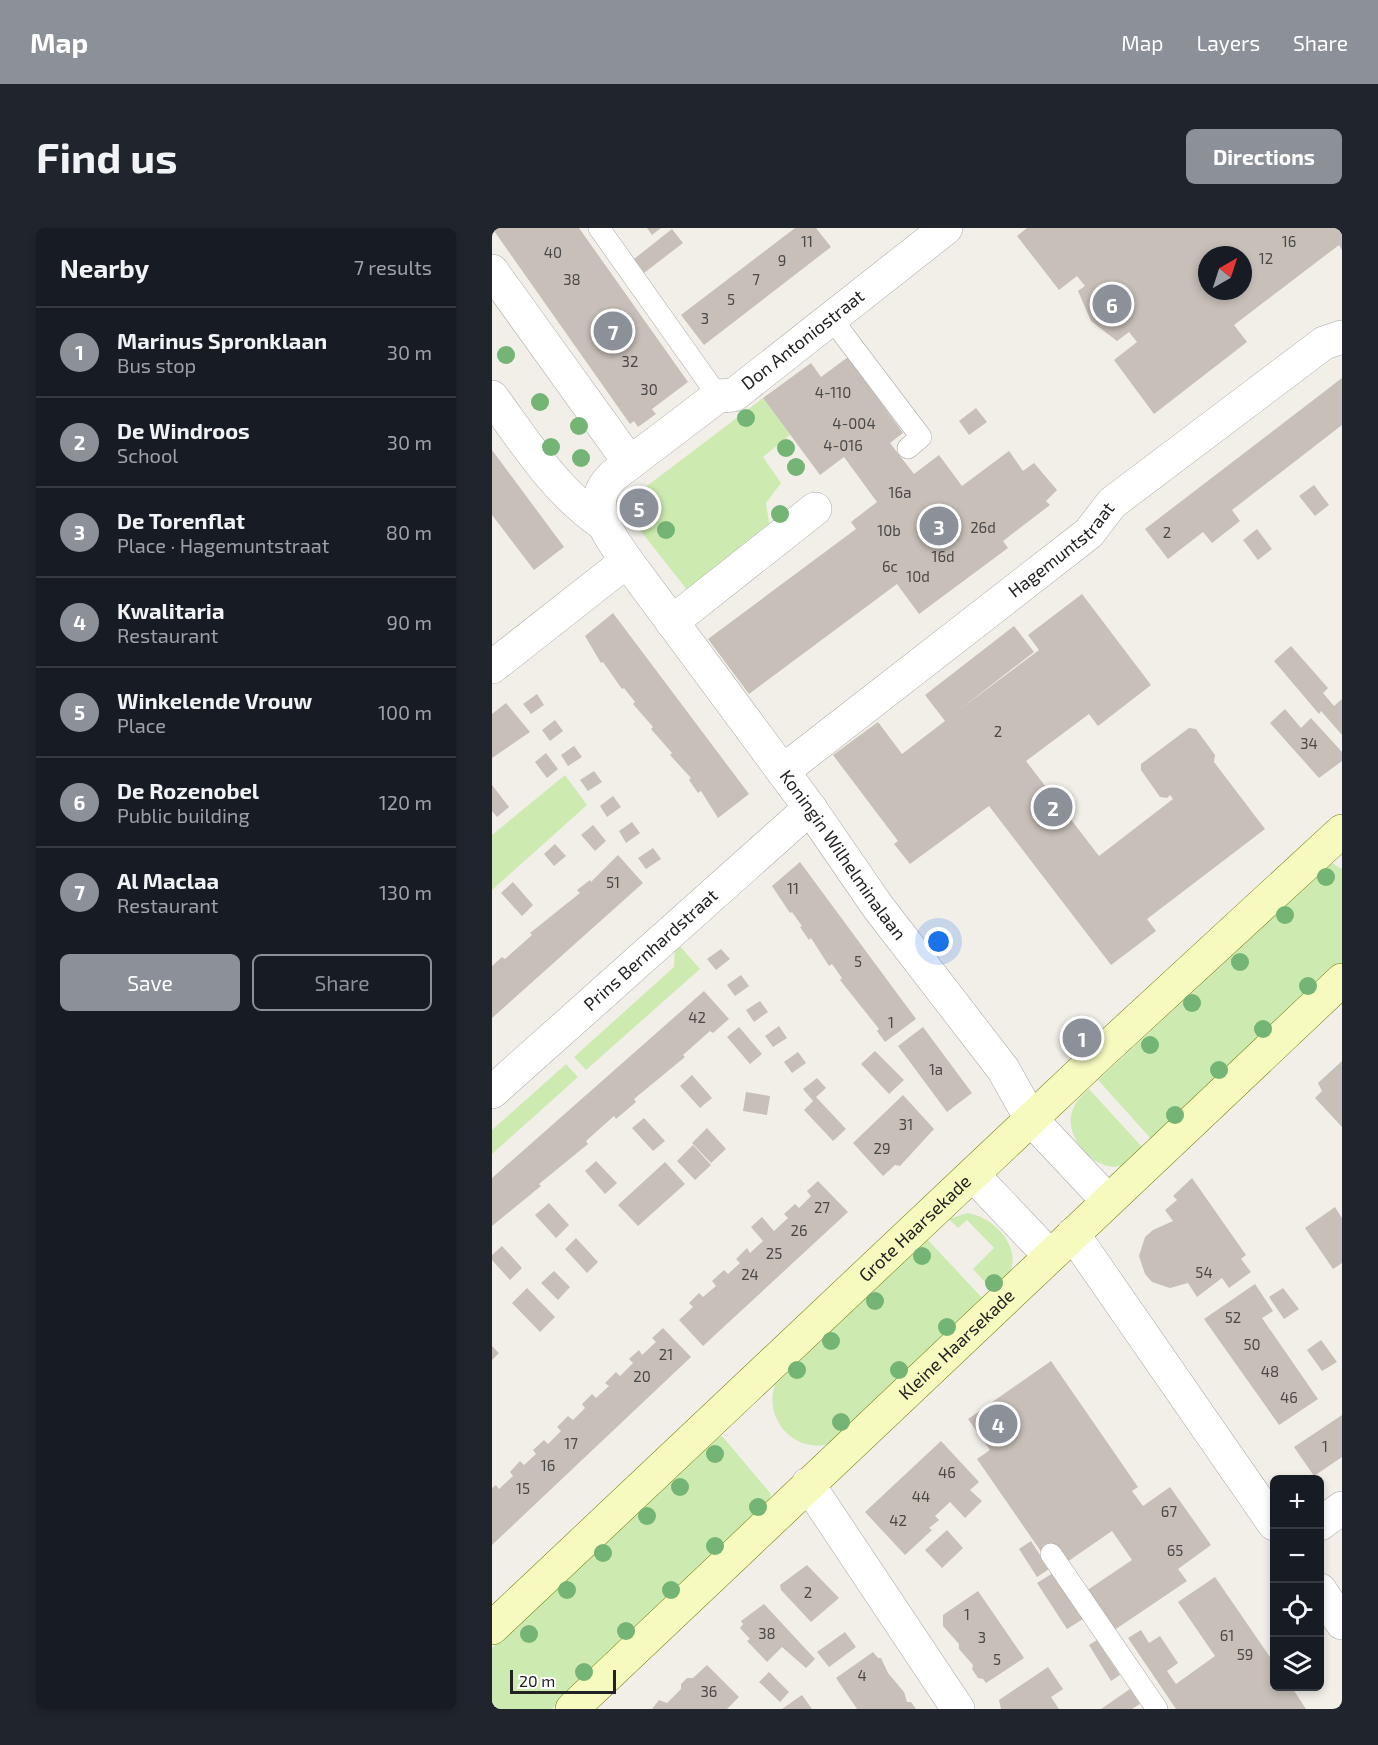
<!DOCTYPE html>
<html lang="en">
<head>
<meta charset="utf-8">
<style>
	:root { --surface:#171b24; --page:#20242c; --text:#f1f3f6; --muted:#9ea1a6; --line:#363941; --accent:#8c9099 }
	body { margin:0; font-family:"Exo 2",sans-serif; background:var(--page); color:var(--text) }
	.controls { position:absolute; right:18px; bottom:18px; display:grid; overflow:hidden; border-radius:9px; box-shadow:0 3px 9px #0003 }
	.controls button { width:54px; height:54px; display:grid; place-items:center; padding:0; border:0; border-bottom:2px solid var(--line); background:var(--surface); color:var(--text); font:30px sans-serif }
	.compass { position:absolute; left:706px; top:18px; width:54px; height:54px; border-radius:50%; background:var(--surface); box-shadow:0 3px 9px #0003; rotate:39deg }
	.scale { position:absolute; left:18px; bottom:15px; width:106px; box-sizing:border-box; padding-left:6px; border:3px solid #222; border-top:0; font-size:16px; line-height:21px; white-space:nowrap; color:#222; -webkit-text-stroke:4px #fff; paint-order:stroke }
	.you { position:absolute; left:447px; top:714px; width:21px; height:21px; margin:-15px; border:4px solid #fff; border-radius:50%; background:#1a73e8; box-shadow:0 0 0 9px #1a73e833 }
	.badge { display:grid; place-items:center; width:39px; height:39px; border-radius:50%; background:var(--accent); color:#fff; font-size:20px; font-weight:700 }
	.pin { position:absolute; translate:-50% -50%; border:3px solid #fff; box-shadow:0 2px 6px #0006 }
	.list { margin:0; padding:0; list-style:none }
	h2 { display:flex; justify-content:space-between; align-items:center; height:78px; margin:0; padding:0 24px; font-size:26px }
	h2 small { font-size:20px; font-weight:400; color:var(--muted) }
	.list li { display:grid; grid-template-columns:39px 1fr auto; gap:18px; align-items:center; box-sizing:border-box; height:90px; padding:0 24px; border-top:2px solid var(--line) }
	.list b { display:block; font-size:22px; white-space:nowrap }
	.list p { margin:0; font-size:20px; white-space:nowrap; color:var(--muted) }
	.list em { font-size:20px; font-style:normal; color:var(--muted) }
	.actions { display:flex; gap:12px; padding:18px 24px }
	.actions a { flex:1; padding:14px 0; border:2px solid var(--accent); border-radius:9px; text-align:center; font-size:21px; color:var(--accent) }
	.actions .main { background:var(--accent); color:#fff }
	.icon { flex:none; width:33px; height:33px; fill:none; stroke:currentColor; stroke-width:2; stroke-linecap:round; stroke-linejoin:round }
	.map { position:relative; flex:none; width:850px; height:1481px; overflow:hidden; border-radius:9px }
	header { display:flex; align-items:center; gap:36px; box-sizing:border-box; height:84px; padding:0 30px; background:var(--accent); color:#fff }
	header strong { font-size:28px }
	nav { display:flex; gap:33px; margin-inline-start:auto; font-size:21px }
	.intro { display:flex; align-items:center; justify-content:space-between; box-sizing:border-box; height:144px; padding:0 36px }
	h1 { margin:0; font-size:42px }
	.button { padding:15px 27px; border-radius:9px; background:var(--accent); color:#fff; font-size:21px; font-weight:700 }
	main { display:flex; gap:36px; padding:0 36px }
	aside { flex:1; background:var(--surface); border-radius:9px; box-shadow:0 3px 9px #0003 }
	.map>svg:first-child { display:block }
	.grass { fill:#cdebb0 }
	.building { fill:#c7bfb8; fill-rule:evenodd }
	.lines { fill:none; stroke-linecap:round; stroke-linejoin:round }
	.lane-casing { stroke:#a9a9a9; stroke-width:22 }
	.street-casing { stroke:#a9a9a9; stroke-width:34 }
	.secondary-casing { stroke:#707d05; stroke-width:34 }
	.lane { stroke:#fff; stroke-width:21 }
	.street { stroke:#fff; stroke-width:33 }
	.secondary { stroke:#f7fabf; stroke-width:33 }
	.tree { fill:#74b475 }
	.labels { text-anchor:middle; stroke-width:6; stroke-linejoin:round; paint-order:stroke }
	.number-label { font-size:15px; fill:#4b4948 }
	.street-label { font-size:18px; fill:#222; stroke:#fff }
</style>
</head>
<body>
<header>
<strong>Map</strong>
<nav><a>Map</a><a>Layers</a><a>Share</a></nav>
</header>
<div class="intro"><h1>Find us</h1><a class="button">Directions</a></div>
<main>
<aside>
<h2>Nearby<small>7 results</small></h2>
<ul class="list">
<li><span class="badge">1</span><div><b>Marinus Spronklaan</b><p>Bus stop</p></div><em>30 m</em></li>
<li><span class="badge">2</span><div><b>De Windroos</b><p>School</p></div><em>30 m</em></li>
<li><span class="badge">3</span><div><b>De Torenflat</b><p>Place · Hagemuntstraat</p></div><em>80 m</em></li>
<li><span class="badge">4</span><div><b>Kwalitaria</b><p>Restaurant</p></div><em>90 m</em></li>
<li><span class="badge">5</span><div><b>Winkelende Vrouw</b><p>Place</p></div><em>100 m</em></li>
<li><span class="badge">6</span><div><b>De Rozenobel</b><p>Public building</p></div><em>120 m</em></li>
<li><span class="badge">7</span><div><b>Al Maclaa</b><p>Restaurant</p></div><em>130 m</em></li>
</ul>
<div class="actions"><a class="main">Save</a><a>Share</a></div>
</aside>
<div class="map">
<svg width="850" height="1481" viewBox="0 0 850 1481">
	<rect width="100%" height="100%" fill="#f2efe9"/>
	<path class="grass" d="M271 170 298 207 271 229 289 255 274 275 278 301 196 363 147 301 140 284H152L156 276 151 261Z
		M73 547 95 577 0 662V607Z
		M840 635 850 641V734L661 913 606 852Z
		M186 716 208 741 94 842 82 829 182 739 183 720Z
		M74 836 86 849 0 926V902Z
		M597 861 652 921C645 928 638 936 629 938 603 944 575 912 579 888 581 876 588 869 597 861Z
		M475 985C499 988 528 1015 519 1042 517 1050 508 1057 502 1064L481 1041 502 1020 475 992 466 1000 457 991Z
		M435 1011 493 1073 337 1216C302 1226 271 1190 283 1157Z
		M230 1208 279 1266 275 1276 60 1481H0V1420L222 1212Z"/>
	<path class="building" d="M0 0H87L196 154 160 181 164 186 146 199 142 193 138 196Z
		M155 0H169L160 7Z
		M303 0H324L339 19 212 117 189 87Z
		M535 0H850V22L847 17 742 97 755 114 662 186 622 132 645 114 637 104 625 113 599 93 586 63 593 58 585 48 567 62 525 8ZM715 27H751V63H715Z
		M180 1 191 15 152 45 142 31Z
		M356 129 411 205 398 215 422 246 447 227 470 258 517 223 531 243 542 235 565 262 554 273 558 277 511 313 516 320 427 386 405 356 257 466 216 411 364 301 359 294 385 274 352 229 328 247 271 170 319 135 329 149Z
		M850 150V197L740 282 748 293 720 315 711 304 676 331 653 301Z
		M484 180 495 194 477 207 467 193Z
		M0 222 72 319 42 342 0 287Z
		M822 257 837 277 823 288 807 268Z
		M765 301 780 321 766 332 751 312Z
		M590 366 659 457 606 498 597 486 534 533 607 628 681 571 678 567 675 570 668 569 649 542V536L697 500 704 501 723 527 722 534 773 601 655 691 664 703 619 737 497 578 418 636 402 616 406 613 341 527 386 494 410 526 453 493 433 467 522 398 542 424 467 482 547 422 536 407Z
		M121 385 257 566 226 590 209 563 206 565 197 552 199 550 178 527 180 525 159 501 161 499 141 476 143 474 132 460 130 461 111 434 109 435 93 408Z
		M799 418 836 460 831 465 842 478 850 471V507L829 483 827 486 782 433Z
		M45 466 52 477 39 486 31 476Z
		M14 475 38 504 0 530V486Z
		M793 481 809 500 819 490 850 524V533L827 550 778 495Z
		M63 492 71 503 58 513 50 502Z
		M82 518 90 529 76 538 69 527Z
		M54 525 66 541 55 550 43 534Z
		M102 543 110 554 96 563 88 552Z
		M0 557 17 579 5 589 0 583Z
		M121 568 129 579 115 589 108 578Z
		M140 594 148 605 134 615 127 603Z
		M101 597 114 613 103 623 89 607Z
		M63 616 74 628 62 638 52 626Z
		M161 620 169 631 154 641 146 630Z
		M126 627 151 655 0 790V738L10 729 13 731 40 707 38 705 88 665 85 662 98 652 99 654Z
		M308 634 424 791 393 814 385 803 387 801 348 752 350 750 340 736 337 738 319 710 317 712 308 699 310 698 300 684 298 685 280 658Z
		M21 654 41 677 30 688 9 665Z
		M229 721 238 731 224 742 215 731Z
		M249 747 257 758 243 768 235 757Z
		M212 763 237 791 221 805 218 803 191 827 193 829 142 871 144 874 124 891 122 888 94 913 96 916 47 956 49 958 0 998V950Z
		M268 773 276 784 262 794 254 782Z
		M287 798 295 810 281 819 273 808Z
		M247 799 270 826 258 836 235 809Z
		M431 799 480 865 455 884 406 818Z
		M383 823 412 852 397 866 369 836Z
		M306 824 314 835 300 845 292 834Z
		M850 833V899L823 870 830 863 826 855Z
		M200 847 220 870 208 880 188 858Z
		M325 850 334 860 324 869 354 901 341 913 312 882 321 873 311 861Z
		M254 864 278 868 275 887 251 883Z
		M411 867 442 901 408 938 403 937 391 948 361 915Z
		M152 890 173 913 161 923 140 900Z
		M215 900 234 921 219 935 200 915Z
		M201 917 219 937 203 952 185 933Z
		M104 933 125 955 113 966 93 943Z
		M173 934 193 956 146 998 126 977Z
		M700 950 754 1027 749 1031 759 1044 737 1060 730 1050 705 1069 696 1055 678 1060 660 1054 653 1046 647 1028 653 1009 661 1002 681 993 673 982 685 972 681 968Z
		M326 953 356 984 211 1118 187 1092 201 1079 197 1075 207 1065 211 1069 224 1058 220 1053 232 1042 236 1046 248 1035 244 1031 255 1020 258 1025 271 1013 259 999 270 989 282 1003 296 990 292 986 303 976 307 980 319 968 315 963Z
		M57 975 77 997 64 1010 43 987Z
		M843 979 850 990V1035L841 1041 813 1000Z
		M84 1010 106 1034 95 1045 73 1021Z
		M10 1018 30 1040 18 1052 0 1032V1027Z
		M62 1043 78 1059 66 1072 49 1055Z
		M763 1056 781 1083 770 1090 826 1171 787 1197 712 1091Z
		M35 1060 63 1089 48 1104 20 1075Z
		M791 1060 807 1081 792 1091 777 1069Z
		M171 1100 199 1129 0 1317V1260L4 1257 7 1261 21 1248 18 1244 28 1233 32 1237 44 1226 41 1222 52 1212 56 1216 69 1203 65 1199 76 1188 81 1192 93 1180 90 1176 100 1166 104 1170 117 1158 113 1155 124 1144 128 1148 141 1135 137 1131 147 1122 150 1127 164 1114 160 1110Z
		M829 1112 845 1134 830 1143 815 1122Z
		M0 1118 7 1125 0 1132Z
		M559 1133 646 1259 640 1263 651 1278 678 1259 719 1317 686 1341 695 1353 621 1403 594 1363 640 1332 620 1303 575 1334 550 1325 485 1231 498 1222 476 1191Z
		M850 1187V1229L822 1248 802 1219Z
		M449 1213 487 1254 478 1262 490 1273 473 1290 458 1274 443 1288 447 1292 437 1300 440 1302 413 1327 373 1284Z
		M455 1302 471 1320 450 1340 433 1322Z
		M539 1313 557 1341 545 1349 527 1321Z
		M315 1337 347 1370 319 1394 289 1362 288 1357Z
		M561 1345 591 1391 575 1401 545 1355Z
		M723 1349 782 1435V1458H799L814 1481H684L636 1410 649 1402 657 1415 668 1408 686 1435 675 1443 684 1456 723 1428 686 1374Z
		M486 1363 532 1430 494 1455 491 1451 486 1450 480 1441 481 1437 467 1421V1416L451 1398V1387Z
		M272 1376 323 1431 314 1440 290 1419 275 1434 255 1413 258 1411 248 1400 251 1396 249 1393Z
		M353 1404 364 1419 337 1439 325 1424Z
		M605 1412 628 1447 619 1453 597 1417Z
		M381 1424 386 1430H389L396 1445 412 1464 415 1474H419L424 1481H365L344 1450Z
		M215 1437 247 1469 235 1481H160L167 1472 175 1475 189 1461V1456L195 1450H201Z
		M556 1439 571 1461 559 1469 567 1481H509L507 1472Z
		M277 1444 297 1464 288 1474 267 1454Z
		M638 1461 648 1476 640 1481H609Z
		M310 1467 320 1481H290Z"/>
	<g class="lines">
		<defs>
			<path id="lane" d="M107 0 226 168
				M339 90 429 209 416 220
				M559 1326 665 1481"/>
			<g id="street">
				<path id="s1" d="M454 0 242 167 226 168 122 247C91 275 116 306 135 333L318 580 386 679 511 841 539 891 616 973"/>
				<path d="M0 43 138 235"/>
				<path d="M0 169C33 214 63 263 110 295"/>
				<path d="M180 394 323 281"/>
				<path d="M0 439 135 333"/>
				<path id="s2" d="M291 543 597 305 620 275 832 115 850 109"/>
				<path id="s3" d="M0 864 318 580"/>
				<path d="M482 948 558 1028"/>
				<path d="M581 1006 782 1296"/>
				<path d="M316 1256 466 1481"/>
				<path d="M828 1296 850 1280"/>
				<path d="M828 1362 850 1395"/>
			</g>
			<g id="secondary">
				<path id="s4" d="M0 1400 607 827 850 603"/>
				<path id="s5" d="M80 1481 850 752"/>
			</g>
		</defs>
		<use href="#lane" class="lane-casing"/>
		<use href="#street" class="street-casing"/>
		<use href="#secondary" class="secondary-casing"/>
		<use href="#lane" class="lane"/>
		<use href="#street" class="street"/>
		<use href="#secondary" class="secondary"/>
	</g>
	<g class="tree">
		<circle cx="14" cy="127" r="9"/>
		<circle cx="48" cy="174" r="9"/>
		<circle cx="254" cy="190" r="9"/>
		<circle cx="87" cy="198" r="9"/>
		<circle cx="59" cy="219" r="9"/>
		<circle cx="294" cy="220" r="9"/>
		<circle cx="89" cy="230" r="9"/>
		<circle cx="304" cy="239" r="9"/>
		<circle cx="288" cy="286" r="9"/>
		<circle cx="174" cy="302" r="9"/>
		<circle cx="834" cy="649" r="9"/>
		<circle cx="793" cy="687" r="9"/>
		<circle cx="748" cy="734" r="9"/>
		<circle cx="816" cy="758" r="9"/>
		<circle cx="700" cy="775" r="9"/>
		<circle cx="771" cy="801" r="9"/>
		<circle cx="658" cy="817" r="9"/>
		<circle cx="727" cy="842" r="9"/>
		<circle cx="683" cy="887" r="9"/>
		<circle cx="430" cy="1028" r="9"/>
		<circle cx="502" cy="1055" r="9"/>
		<circle cx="383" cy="1073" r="9"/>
		<circle cx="455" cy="1099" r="9"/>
		<circle cx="339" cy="1113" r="9"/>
		<circle cx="305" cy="1142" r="9"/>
		<circle cx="407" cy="1142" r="9"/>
		<circle cx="349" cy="1194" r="9"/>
		<circle cx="223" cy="1226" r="9"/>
		<circle cx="188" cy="1259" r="9"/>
		<circle cx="266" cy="1279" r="9"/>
		<circle cx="155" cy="1288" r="9"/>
		<circle cx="223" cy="1318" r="9"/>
		<circle cx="111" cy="1325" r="9"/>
		<circle cx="75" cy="1362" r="9"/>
		<circle cx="179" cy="1362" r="9"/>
		<circle cx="134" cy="1403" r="9"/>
		<circle cx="37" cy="1406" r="9"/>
		<circle cx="92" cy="1444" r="9"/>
	</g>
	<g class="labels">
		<g class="number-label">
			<text x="315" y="19">11</text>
			<text x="797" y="19">16</text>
			<text x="61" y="30">40</text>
			<text x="774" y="36">12</text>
			<text x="290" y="38">9</text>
			<text x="80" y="57">38</text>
			<text x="264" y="57">7</text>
			<text x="239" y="77">5</text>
			<text x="213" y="96">3</text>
			<text x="138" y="139">32</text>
			<text x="157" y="167">30</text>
			<text x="341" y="170">4-110</text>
			<text x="362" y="201">4-004</text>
			<text x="351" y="223">4-016</text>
			<text x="408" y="270">16a</text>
			<text x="491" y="305">26d</text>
			<text x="397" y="308">10b</text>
			<text x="675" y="310">2</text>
			<text x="451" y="334">16d</text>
			<text x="398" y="344">6c</text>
			<text x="426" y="354">10d</text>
			<text x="506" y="509">2</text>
			<text x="817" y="521">34</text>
			<text x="121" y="660">51</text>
			<text x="301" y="666">11</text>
			<text x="366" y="739">5</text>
			<text x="205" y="795">42</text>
			<text x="399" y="800">1</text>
			<text x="444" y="847">1a</text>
			<text x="414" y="902">31</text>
			<text x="390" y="926">29</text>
			<text x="330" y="985">27</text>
			<text x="307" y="1008">26</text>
			<text x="282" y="1031">25</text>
			<text x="712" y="1050">54</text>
			<text x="258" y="1052">24</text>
			<text x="741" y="1095">52</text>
			<text x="760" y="1122">50</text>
			<text x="174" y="1132">21</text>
			<text x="778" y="1149">48</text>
			<text x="150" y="1154">20</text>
			<text x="797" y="1175">46</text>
			<text x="79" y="1221">17</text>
			<text x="833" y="1224">1</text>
			<text x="56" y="1243">16</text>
			<text x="455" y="1250">46</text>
			<text x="31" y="1266">15</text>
			<text x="429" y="1274">44</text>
			<text x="677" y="1289">67</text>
			<text x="406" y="1298">42</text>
			<text x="683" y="1328">65</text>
			<text x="316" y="1370">2</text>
			<text x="475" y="1392">1</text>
			<text x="275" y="1411">38</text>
			<text x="735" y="1413">61</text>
			<text x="490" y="1415">3</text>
			<text x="753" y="1432">59</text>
			<text x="505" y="1437">5</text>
			<text x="370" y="1453">4</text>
			<text x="217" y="1469">36</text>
		</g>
		<g class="street-label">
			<text transform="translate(311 112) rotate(-38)" y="6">Don Antoniostraat</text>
			<text dy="6" stroke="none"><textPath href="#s2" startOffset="356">Hagemuntstraat</textPath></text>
			<text dy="6" stroke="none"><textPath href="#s1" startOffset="879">Koningin Wilhelminalaan</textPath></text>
			<text dy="6" stroke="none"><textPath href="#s3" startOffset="213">Prins Bernhardstraat</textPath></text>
			<text dy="6" stroke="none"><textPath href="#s4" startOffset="582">Grote Haarsekade</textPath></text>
			<text dy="6" stroke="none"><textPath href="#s5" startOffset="530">Kleine Haarsekade</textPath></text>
		</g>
	</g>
</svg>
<div class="controls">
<button>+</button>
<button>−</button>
<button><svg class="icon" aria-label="locate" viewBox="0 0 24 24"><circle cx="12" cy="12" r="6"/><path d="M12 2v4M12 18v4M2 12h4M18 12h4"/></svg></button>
<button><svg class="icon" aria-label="layers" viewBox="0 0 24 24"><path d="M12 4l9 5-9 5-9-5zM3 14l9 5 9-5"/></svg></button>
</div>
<svg class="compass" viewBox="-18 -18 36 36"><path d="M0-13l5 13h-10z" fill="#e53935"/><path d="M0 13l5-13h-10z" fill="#9ea1a6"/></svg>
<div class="scale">20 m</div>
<div class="you"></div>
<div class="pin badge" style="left:590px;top:810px">1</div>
<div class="pin badge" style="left:561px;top:579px">2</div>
<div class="pin badge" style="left:447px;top:298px">3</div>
<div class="pin badge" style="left:506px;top:1196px">4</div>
<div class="pin badge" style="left:147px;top:280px">5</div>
<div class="pin badge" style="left:620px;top:76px">6</div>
<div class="pin badge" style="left:121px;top:103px">7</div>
</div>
</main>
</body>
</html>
